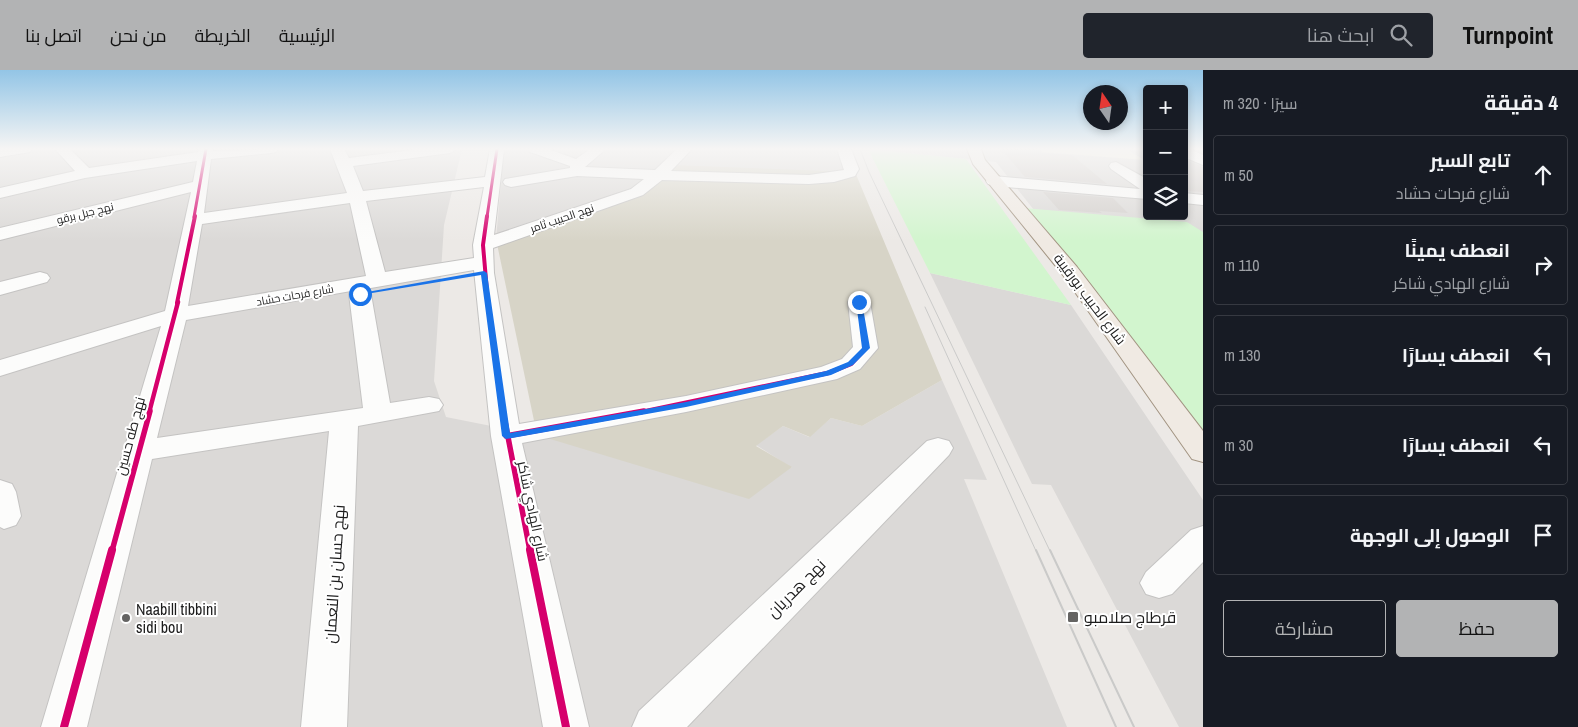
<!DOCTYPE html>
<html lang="ar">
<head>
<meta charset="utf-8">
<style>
	:root { --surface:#171b24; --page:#20242c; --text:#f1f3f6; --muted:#9ea1a6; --line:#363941; --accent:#b2b3b4 }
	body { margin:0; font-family:"Archivo Narrow",Cairo,sans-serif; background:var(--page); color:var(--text); direction:rtl }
	.controls { position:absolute; right:15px; top:15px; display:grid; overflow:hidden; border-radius:5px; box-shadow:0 2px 8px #0003 }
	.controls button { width:45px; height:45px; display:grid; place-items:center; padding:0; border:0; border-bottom:1px solid var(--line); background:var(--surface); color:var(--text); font:25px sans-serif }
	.compass { position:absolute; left:1083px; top:15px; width:45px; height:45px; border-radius:50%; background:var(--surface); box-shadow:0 2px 8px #0003; rotate:347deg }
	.stop { position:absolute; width:15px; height:15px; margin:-11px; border:4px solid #1a73e8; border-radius:50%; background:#fff }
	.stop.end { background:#1a73e8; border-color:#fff; box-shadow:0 1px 5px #0008 }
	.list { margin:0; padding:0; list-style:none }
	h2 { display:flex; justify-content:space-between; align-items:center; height:65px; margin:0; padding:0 20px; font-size:21px }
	h2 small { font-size:16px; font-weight:400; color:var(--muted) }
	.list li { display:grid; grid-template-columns:32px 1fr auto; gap:15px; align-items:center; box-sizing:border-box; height:80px; margin:0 10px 10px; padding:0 10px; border:1px solid var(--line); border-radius:5px }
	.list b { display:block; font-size:19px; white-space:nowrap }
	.list p { margin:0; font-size:16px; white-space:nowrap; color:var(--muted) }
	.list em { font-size:16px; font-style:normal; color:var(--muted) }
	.actions { display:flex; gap:10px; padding:15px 20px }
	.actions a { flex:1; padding:11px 0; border:1px solid var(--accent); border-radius:5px; text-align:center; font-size:18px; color:var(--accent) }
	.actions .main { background:var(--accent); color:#111 }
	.icon { flex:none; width:28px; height:28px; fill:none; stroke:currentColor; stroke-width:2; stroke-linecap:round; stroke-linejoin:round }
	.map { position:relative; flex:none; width:1203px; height:657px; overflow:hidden; direction:ltr }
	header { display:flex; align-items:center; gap:30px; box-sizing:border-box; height:70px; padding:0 25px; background:var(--accent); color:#111 }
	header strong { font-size:24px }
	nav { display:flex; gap:28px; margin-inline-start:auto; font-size:18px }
	.search { width:350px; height:45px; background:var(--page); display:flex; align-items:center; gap:12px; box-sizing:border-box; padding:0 18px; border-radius:5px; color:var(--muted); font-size:19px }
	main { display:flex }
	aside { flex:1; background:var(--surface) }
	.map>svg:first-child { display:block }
	.residential { fill:#dbd9d7 }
	.education { fill:#f6f3e0 }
	.construction { fill:#d7d4c7 }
	.park { fill:#d2f5ce }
	.building { fill:#d3cfcc }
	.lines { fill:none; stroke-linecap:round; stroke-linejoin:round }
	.minor-casing { stroke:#c4c3c2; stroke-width:2 }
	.major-casing { stroke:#a29482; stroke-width:2 }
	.minor { fill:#fcfcfb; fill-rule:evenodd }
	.major { fill:#f0eae3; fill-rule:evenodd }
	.tram-far1 { stroke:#cacac9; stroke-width:1 }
	.tram { stroke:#cacac9; stroke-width:2 }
	.cycleway-far4-casing { stroke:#fff; stroke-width:5 }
	.cycleway-far3-casing { stroke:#fff; stroke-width:6 }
	.cycleway-far2-casing { stroke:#fff; stroke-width:8 }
	.cycleway-far1-casing { stroke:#fff; stroke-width:9 }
	.cycleway-casing { stroke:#fff; stroke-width:11 }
	.cycleway-far4 { stroke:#d6006c; stroke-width:3 }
	.cycleway-far3 { stroke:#d6006c; stroke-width:4 }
	.cycleway-far2 { stroke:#d6006c; stroke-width:4.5 }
	.cycleway-far1 { stroke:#d6006c; stroke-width:5.5 }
	.cycleway { stroke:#d6006c; stroke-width:8 }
	.route { fill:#1a73e8 }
	.poi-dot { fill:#656463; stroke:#fff; stroke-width:2 }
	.labels { text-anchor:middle; stroke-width:4; stroke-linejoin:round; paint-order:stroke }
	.far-street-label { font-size:11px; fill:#1d1d1d; stroke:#fff }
	.street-label { font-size:14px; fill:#1d1d1d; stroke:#fff }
	.near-street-label { font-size:16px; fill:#1d1d1d; stroke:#fff }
	.near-poi-label { font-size:16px; fill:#1d1d1d; stroke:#fff; text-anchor:start }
</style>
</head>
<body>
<header>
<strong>Turnpoint</strong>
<div class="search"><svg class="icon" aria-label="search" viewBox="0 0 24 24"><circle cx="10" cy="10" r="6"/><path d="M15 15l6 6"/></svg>ابحث هنا</div>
<nav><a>الرئيسية</a><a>الخريطة</a><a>من نحن</a><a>اتصل بنا</a></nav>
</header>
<main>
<aside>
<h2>4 دقيقة<small>سيرًا · 320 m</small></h2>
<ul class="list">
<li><svg class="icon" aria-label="ahead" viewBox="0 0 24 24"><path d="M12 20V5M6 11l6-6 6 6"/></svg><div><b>تابع السير</b><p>شارع فرحات حشاد</p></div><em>50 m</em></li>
<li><svg class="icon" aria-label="right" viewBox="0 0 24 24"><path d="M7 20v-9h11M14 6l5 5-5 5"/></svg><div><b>انعطف يمينًا</b><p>شارع الهادي شاكر</p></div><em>110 m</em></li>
<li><svg class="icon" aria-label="left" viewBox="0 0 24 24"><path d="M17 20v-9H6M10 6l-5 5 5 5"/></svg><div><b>انعطف يسارًا</b></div><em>130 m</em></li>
<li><svg class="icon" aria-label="left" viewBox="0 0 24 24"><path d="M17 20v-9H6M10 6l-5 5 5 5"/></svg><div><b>انعطف يسارًا</b></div><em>30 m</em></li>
<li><svg class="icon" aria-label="arrive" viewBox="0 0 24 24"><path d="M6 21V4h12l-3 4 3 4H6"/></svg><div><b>الوصول إلى الوجهة</b></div></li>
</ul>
<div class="actions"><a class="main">حفظ</a><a>مشاركة</a></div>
</aside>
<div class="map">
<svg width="1203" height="657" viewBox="0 0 1203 657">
	<rect width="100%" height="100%" fill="#ece9e6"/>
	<path class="residential" d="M0 79H462L444 155 434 311 446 347 537 365 792 398 756 375 783 356 809 367 831 348 862 356 942 310 987 410 964 409 1067 657H0Z
		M504 79H847L855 102 641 120 496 169Z
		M868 79H1147V146H1184V79H1203V354L996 92Z
		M930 203 1071 235 1203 430V657H1179L1051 415 1032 414Z"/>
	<path class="education" d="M1039 79H1127L1144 90 1043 82Z"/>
	<path class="construction" d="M670 95 855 102 942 310 862 356 831 348 810 367 783 356 756 376 792 397 749 429 537 365 496 169 641 120Z"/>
	<path class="park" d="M868 79 966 89 1071 235 930 203Z
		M1024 138 1187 152 1203 162V375Z"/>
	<path class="building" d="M1001 79H1035L1040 83 1072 85 1107 114 1025 107Z
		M1184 89 1203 97V122L1184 121Z
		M1043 122 1113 128 1128 143 1099 141 1102 143 1059 140Z"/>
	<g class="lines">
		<defs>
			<path id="minor" d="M0 79H32L30 82 0 87Z
				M55 79H70L89 98 198 82 199 79H213V81L278 79 276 82 271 83 211 89 204 143 347 123 330 79H344L349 88 420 79H457L450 83 353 96 363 121 485 107 490 79H504L494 165 631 119 644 109 577 106 511 117 505 115 503 112 505 109 570 98V96L530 82 528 79H548L576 89 590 79H606L585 97 655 100 677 79H692L671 101 809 105 844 100 837 79H851L859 99 855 106 834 112 809 114 662 110 643 125 493 178 494 203 519 354 686 326 821 297 842 289 853 277 848 232 851 227 859 225 867 227 870 232 878 278 860 299 837 309 686 342 522 373 589 657H543L491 366 474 200 365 219 371 224 390 333 429 327 439 329 443 335 439 341 358 356 347 657H301L329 361 152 389 87 657H41L161 256 0 306V290L165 241 191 122 0 170V158L193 112 197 91 85 108 0 128V118L75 101ZM484 117 473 175 474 188 385 202 366 131ZM350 133 366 206 188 236 202 154ZM351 221 349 224 363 338 157 368 186 250Z
				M1184 79H1190L1203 85V95L1184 87Z
				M1116 92 1147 109V129L994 116 988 114 986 111 988 108 994 106 1140 119 1111 99 1109 96 1111 93Z
				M1184 123 1203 125V135L1184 133Z
				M40 202 47 204 50 208 47 212 0 225V212Z
				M938 368 949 371 953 378 949 385 687 657H632L639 641 927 371Z
				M0 410 12 414 16 422 21 446 16 455 4 459 0 457Z
				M1203 456V492L1172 524 1159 528 1146 524 1140 513 1146 502 1191 460Z"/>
			<path id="major" d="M967 79H981L985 90 1077 197 1203 361V392L1192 389 1063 205 973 94Z"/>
		</defs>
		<use href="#minor" class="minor-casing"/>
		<use href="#major" class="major-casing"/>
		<use href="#minor" class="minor"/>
		<use href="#major" class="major"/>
		<path class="tram-far1" d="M860 79 869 102 1050 481
			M925 237 1036 481"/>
		<path class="tram" d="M1036 480 1116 657
			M1050 480 1134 657"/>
		<defs>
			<path id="cycleway-far4" d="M194 147 206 79
				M487 147 497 79"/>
			<path id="cycleway-far3" d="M487 146 483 175 488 233
				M177 233 195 146"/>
			<path id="cycleway-far2" d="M488 232 503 343
				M149 343 178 232
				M637 343 828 303 851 294 866 278 859 232"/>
			<path id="cycleway-far1" d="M503 341 530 481
				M506 366 644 341
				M112 481 150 341"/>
			<path id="cycleway" d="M530 480 566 657
				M64 657 112 480"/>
		</defs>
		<use href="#cycleway-far4" class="cycleway-far4-casing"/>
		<use href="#cycleway-far3" class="cycleway-far3-casing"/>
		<use href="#cycleway-far2" class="cycleway-far2-casing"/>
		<use href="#cycleway-far1" class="cycleway-far1-casing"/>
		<use href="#cycleway" class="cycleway-casing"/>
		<use href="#cycleway-far4" class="cycleway-far4"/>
		<use href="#cycleway-far3" class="cycleway-far3"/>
		<use href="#cycleway-far2" class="cycleway-far2"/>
		<use href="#cycleway-far1" class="cycleway-far1"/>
		<use href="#cycleway" class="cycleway"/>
	</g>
	<linearGradient id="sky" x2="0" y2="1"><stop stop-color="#93c5e6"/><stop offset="0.46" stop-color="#f6f5f4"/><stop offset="1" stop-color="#f6f5f4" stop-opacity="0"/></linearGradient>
	<rect width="1203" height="171" fill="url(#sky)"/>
	<path class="route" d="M484 201 487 203 510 363 686 332 826 301 848 292 862 278 856 232 859 231 862 232 870 278 853 295 831 305 686 337 506 369 502 366 481 205 360 225 356 224Z"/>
	<g class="poi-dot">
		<rect x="1067" y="541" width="12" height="12" rx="2.5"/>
		<circle cx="126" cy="548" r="5"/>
	</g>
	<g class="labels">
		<g class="far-street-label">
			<text transform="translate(85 143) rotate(-14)" y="4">نهج جبل برقو</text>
			<text transform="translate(562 148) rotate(-19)" y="4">نهج الحبيب ثامر</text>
			<text transform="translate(295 225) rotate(-10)" y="4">شارع فرحات حشاد</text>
		</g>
		<g class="street-label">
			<text transform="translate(1090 229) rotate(53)" y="5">شارع الحبيب بورقيبة</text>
			<text transform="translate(130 366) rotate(-75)" y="5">نهج طه حسين</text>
			<text transform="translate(533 441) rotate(78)" y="5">شارع الهادي شاكر</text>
		</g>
		<g class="near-street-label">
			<text transform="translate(334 504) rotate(-86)" y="6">نهج حسان بن النعمان</text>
			<text transform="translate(796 518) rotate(-45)" y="6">نهج هدريان</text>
		</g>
		<g class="near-poi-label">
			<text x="136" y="545">Naabill tibbini<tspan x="136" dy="18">sidi bou</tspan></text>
			<text x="1084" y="553">قرطاج صلامبو</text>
		</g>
	</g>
</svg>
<div class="controls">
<button>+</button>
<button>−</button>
<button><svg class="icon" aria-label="layers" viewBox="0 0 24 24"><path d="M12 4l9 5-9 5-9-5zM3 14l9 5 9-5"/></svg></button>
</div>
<svg class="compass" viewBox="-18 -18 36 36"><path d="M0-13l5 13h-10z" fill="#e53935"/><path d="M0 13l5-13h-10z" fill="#9ea1a6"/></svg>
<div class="stop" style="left:360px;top:224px"></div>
<div class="stop end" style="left:859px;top:232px"></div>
</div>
</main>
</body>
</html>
